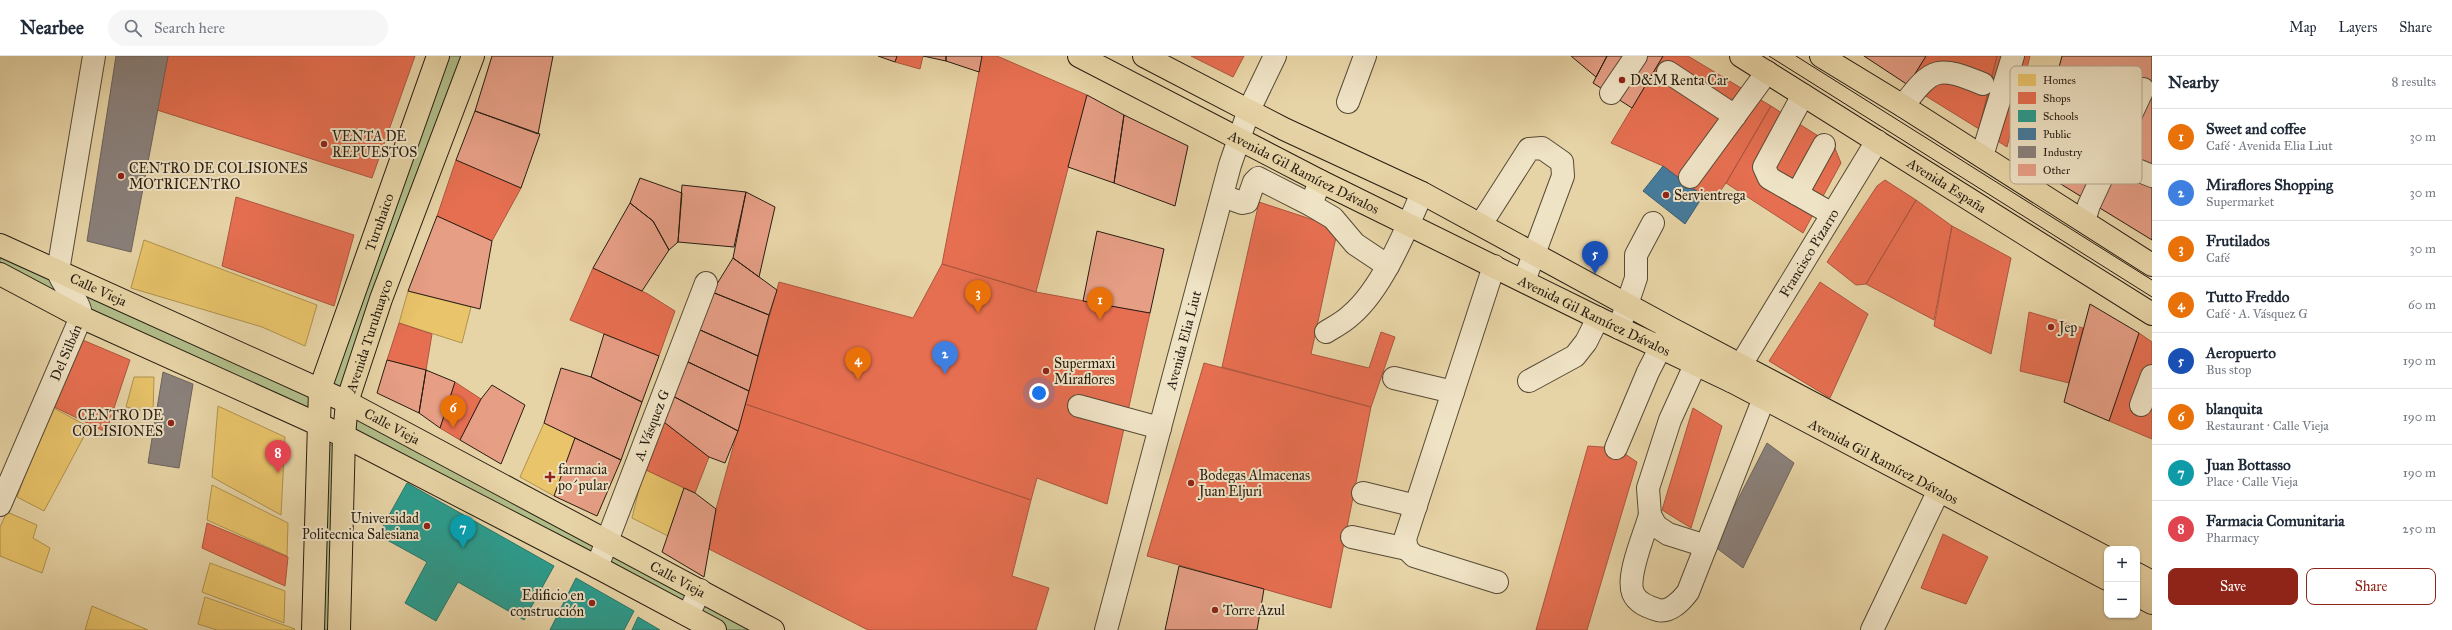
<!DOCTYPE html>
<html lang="en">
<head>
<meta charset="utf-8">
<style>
	:root { --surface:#fff; --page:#f6f6f7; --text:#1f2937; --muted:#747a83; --line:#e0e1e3; --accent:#8f2418 }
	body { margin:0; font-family:"IM FELL Great Primer",serif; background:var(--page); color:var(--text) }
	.controls { position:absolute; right:12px; bottom:12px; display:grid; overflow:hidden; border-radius:8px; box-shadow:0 1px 3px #0004 }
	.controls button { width:36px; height:36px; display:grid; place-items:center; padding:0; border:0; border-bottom:1px solid var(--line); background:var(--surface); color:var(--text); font:20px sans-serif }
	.you { position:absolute; left:1039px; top:337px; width:14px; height:14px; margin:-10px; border:3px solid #fff; border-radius:50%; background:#1a73e8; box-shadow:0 0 0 6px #1a73e833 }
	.badge { display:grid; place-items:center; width:26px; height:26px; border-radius:50%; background:var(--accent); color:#fff; font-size:13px; font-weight:700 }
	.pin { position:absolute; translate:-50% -33px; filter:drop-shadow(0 1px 2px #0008) }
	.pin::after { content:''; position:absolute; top:21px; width:14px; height:12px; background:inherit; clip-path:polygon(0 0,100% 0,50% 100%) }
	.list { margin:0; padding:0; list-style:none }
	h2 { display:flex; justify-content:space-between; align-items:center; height:52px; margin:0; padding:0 16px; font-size:17px }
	h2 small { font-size:13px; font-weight:400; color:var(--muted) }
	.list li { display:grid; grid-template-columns:26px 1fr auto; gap:12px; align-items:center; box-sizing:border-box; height:56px; padding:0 16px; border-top:1px solid var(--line) }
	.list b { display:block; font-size:15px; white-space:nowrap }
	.list p { margin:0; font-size:13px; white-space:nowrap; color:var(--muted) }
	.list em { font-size:13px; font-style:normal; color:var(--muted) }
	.actions { display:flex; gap:8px; padding:12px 16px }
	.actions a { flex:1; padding:9px 0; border:1px solid var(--accent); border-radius:8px; text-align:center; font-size:14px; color:var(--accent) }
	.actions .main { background:var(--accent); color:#fff }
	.icon { flex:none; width:22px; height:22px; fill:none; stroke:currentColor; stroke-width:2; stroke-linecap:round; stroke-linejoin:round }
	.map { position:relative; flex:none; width:2152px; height:574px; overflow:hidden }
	header { display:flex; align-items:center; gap:24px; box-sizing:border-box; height:56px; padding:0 20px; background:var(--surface); border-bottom:1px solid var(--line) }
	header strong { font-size:19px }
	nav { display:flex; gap:22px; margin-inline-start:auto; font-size:14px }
	.search { width:280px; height:36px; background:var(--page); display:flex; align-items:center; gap:10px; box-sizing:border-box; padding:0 14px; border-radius:22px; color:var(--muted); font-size:15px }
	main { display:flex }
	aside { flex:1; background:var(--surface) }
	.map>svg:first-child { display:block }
	.green { fill:#b1be8a; stroke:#6c6d4e }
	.homes { fill:#e9c46a; stroke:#af924f }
	.shops { fill:#e76f51; stroke:#ad563e }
	.schools { fill:#2a9d8f; stroke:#297669 }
	.public { fill:#457b9d; stroke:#3c5e73 }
	.industry { fill:#8a817c; stroke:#6c635c }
	.building { fill:#e69e85; stroke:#271c11 }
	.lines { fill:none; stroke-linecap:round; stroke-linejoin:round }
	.minor-casing { stroke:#574a36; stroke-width:24 }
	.major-casing { stroke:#271c11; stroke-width:24 }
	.minor { stroke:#efe3c5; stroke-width:22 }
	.major { stroke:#e7d4a6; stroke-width:22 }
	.tram { stroke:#271c11; stroke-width:1 }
	.poi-dot { fill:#8f2418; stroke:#efe3c5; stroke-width:1.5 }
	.labels { text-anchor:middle; stroke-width:4; stroke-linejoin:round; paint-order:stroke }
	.poi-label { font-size:14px; fill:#271c11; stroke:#efe3c5; text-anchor:start }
	.street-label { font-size:14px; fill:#271c11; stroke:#efe3c5 }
	.key { fill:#efe3c5; stroke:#b3a78f; stroke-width:1 }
	.key-label { font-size:11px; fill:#271c11 }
</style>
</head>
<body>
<header>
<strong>Nearbee</strong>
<div class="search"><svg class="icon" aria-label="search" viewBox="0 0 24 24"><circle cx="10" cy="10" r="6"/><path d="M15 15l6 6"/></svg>Search here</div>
<nav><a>Map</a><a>Layers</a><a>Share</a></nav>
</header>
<main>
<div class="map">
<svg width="2152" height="574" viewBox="0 0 2152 574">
	<rect width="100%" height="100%" fill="#e7d4a6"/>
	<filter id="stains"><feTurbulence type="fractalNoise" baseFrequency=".005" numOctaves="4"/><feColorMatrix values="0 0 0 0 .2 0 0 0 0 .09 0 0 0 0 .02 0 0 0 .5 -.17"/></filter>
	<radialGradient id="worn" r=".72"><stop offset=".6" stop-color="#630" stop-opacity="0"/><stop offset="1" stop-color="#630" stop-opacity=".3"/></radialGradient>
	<path class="green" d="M442 0H469L346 342 324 331Z
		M0 189 320 333 318 369 0 218Z
		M347 346 773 574H715L344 380Z
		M323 385 337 392 332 574H320Z"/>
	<path class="homes" d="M144 184 317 249 305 290 262 271 131 232Z
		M408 235 471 251 462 287 399 267Z
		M134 321H154L153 357 126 351Z
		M50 350 89 371 44 455 17 441Z
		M218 350 285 381 281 459 212 421Z
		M544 367 575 382 554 440 520 421Z
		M644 413 684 432 668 480 632 462Z
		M212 429 288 467 287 500 207 464Z
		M7 456 37 469 33 482 50 492 42 517 0 500V471Z
		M210 507 285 535 284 567 202 536Z
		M205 541 295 573 294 574H217L198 568Z
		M92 550 148 574H85Z"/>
	<path class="shops" d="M168 0H415L372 122 157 54Z
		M897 0H923L920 13 895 6Z
		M982 0H997L1087 39 1036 236 942 208Z
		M1191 0H1244L1233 21Z
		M1663 0H1688L1771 50 1726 127 1712 146 1663 110 1611 87Z
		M1926 0H1997L1979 73 1908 29Z
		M1997 0H2030L2007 91 1979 73Z
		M1771 50 1834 90 1841 107 1803 177 1726 127Z
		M456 104 521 132 492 185 437 160Z
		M1885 124 1916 144 1866 228 1856 229 1827 206 1877 130Z
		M236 141 354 179 334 250 222 210Z
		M1916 144 1952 170 1934 264 1866 228Z
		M1259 146 1338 172 1311 298 1369 312 1381 276 1395 281 1371 351 1222 311Z
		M1952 170 2011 202 1991 298 1934 270Z
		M942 208 1036 236 1150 257 1107 448 1037 422 1031 444 745 348 779 226 913 262Z
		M593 212 648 238 675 255 659 300 570 264Z
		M1820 226 1868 258 1830 342 1769 305Z
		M2029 256 2083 272 2069 327 2020 315Z
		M399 267 432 278 426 314 387 304Z
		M2139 277 2152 286V383L2109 365Z
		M78 282 130 304 106 376 50 349Z
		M1204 307 1371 351 1331 552 1147 500Z
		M455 326 481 343 460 384 440 372Z
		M745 348 1031 444 1012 520 1049 532 1036 574H868L709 493 716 453Z
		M1693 352 1722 370 1691 472 1662 454Z
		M660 363 709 401 695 437 644 413Z
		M1588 390 1616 392 1637 406 1587 574H1536Z
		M207 467 288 501 285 530 202 492Z
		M1943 478 1988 501 1966 548 1921 532Z"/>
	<path class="schools" d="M407 427 554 510 524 564 458 526 436 565 405 547 427 506 378 479Z
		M576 522 634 555 624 574H550Z
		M638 561 660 574H632Z"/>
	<path class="public" d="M1663 110 1703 140 1685 168 1643 135Z"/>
	<path class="industry" d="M116 0H168L131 196 87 185Z
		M163 316 193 328 179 412 148 407Z
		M1767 387 1794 407 1743 512 1714 490Z"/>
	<path class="building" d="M492 0H553L538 78 475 55Z
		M878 0H897L895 6Z
		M923 0H946V5Z
		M946 0H982L979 16 946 5Z
		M1571 0H1607L1596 21Z
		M1607 0H1663L1632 52 1593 27Z
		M1864 0H1926L1908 29Z
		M2062 0H2152V184L2033 111Z
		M1087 39 1124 59 1114 127 1068 111Z
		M475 55 540 78 521 132 456 104Z
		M1124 59 1188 90 1175 150 1114 127Z
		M640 122 682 137 678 186 669 194 653 165 630 147Z
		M682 129 746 136 734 191 678 186Z
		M746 136 775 151 759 221 733 202Z
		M630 147 653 165 669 194 642 235 593 212Z
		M437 160 492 185 480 253 408 235Z
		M1097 175 1164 193 1150 257 1083 245Z
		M733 202 777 234 769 259 712 236Z
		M712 236 769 259 758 300 698 273Z
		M2090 248 2139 277 2109 365 2064 346Z
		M698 273 758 300 749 335 688 306Z
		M604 278 659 300 642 346 591 321Z
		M387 304 426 314 419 357 377 337Z
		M688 306 749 335 738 375 671 339Z
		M561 312 591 321 642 346 621 404 544 367Z
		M426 314 455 326 440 372 419 357Z
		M492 329 525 349 501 408 460 384 481 343Z
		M671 339 738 375 725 407 709 401 660 363Z
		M575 382 621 404 597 460 554 440Z
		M684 432 695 437 716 453 704 521 662 496Z
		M1179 510 1264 533 1257 574H1165Z"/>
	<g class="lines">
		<defs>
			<g id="minor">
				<path d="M1668 16 1735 60"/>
				<path d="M1611 37 1636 0"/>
				<path d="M1803 39 1764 111 1769 122 1832 158"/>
				<path d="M1348 46 1365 0"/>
				<path d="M1903 50C1933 10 1938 10 1983 28"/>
				<path d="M2065 78 2114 93"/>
				<path d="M1982 100 2013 0"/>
				<path d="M2110 103 2152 120"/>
				<path d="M1690 121 1767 16"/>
				<path d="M1320 125 1311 149 1333 162 1355 188 1388 210"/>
				<path d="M1797 138 1824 89"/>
				<path d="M1223 140 1242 147 1247 146 1254 126 1258 122 1311 149"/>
				<path d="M2084 165 2089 149 2143 33"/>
				<path d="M1481 168 1529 93 1542 92 1562 106 1563 120 1524 225"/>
				<path d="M1494 210 1405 483 1407 493 1414 500 1497 526"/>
				<path d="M1619 272 1636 222V199L1653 167"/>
				<path d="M1326 276C1334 271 1344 266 1351 259 1382 233 1406 174 1422 137"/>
				<path d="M1695 309 1670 364 1648 432 1650 459 1656 470 1668 478 1706 490"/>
				<path d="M1394 322 1453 336"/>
				<path d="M1529 325 1575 300 1586 286 1598 262"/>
				<path id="s1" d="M1731 325 1877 85"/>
				<path d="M2141 349 2152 320"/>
				<path d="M1079 350 1160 372"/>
				<path d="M1616 392 1648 316 1669 275"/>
				<path d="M1363 437 1416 450"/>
				<path id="s2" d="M0 449 81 261C81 243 62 232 58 215L94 0"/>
				<path d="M1650 459C1645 477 1626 520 1633 537 1637 547 1648 551 1658 554 1670 557 1682 544 1688 536L1764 342"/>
				<path d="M1352 481 1407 493"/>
				<path id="s3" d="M597 511 706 227"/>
				<path d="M688 559 700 534"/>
				<path id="s4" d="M1106 574 1230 109 1249 54 1275 0"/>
				<path d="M1872 574 1939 434"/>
			</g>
			<g id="major">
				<path id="s5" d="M1079 0 1320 125 1598 262 1733 326 2107 523"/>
				<path d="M1144 0 1284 73 1422 137 1670 272 2107 502"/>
				<path id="s6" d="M1741 0 2152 258"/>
				<path d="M1821 0 1903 50 2152 209"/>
				<path id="s7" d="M0 189 347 346 773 574"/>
				<path d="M0 218 81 261 344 380 597 511 715 574"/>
				<path d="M2137 518 2152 526"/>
				<path d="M2137 539 2152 547"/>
				<path id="s8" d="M313 574 320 333 438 0"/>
				<path id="s9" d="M339 574 344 380 347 346 381 243 473 0"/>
			</g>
		</defs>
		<use href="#minor" class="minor-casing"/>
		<use href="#major" class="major-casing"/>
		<use href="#minor" class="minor"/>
		<use href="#major" class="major"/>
		<path class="tram" d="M1769 0 2152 241
			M1796 0 2152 224"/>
	</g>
	<g class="poi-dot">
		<circle cx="1622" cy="24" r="4"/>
		<circle cx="324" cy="88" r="4"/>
		<circle cx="121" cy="120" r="4"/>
		<circle cx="1666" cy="139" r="4"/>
		<circle cx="2051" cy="271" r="4"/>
		<circle cx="1046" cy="315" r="4"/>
		<circle cx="171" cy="367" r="4"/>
		<path d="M548 415h4v4h4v4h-4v4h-4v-4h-4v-4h4z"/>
		<circle cx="1191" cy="427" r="4"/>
		<circle cx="427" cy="470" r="4"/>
		<circle cx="592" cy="547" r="4"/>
		<circle cx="1215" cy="554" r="4"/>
	</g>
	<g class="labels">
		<g class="poi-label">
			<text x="1630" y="29">D&amp;M Renta Car</text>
			<text x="332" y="85">VENTA DE<tspan x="332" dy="16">REPUESTOS</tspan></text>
			<text x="129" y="117">CENTRO DE COLISIONES<tspan x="129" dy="16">MOTRICENTRO</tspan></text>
			<text x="1674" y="144">Servientrega</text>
			<text x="2059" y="276">Jep</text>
			<text x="1054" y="312">Supermaxi<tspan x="1054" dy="16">Miraflores</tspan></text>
			<text x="163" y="364" text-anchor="end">CENTRO DE<tspan x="163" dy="16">COLISIONES</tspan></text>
			<text x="558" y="418">farmacia<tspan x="558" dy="16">po´pular</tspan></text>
			<text x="1199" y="424">Bodegas Almacenas<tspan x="1199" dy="16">Juan Eljuri</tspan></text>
			<text x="419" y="467" text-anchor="end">Universidad<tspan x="419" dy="16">Politecnica Salesiana</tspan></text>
			<text x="584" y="544" text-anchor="end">Edificio en<tspan x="584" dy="16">construcción</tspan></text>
			<text x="1223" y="559">Torre Azul</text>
		</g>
		<g class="street-label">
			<text dy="5" stroke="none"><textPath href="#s5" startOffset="253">Avenida Gil Ramírez Dávalos</textPath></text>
			<text dy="5" stroke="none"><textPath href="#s6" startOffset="243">Avenida España</textPath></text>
			<text dy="5" stroke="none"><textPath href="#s8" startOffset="418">Turuhaico</textPath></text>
			<text dy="5" stroke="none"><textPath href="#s1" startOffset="150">Francisco Pizarro</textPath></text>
			<text dy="5" stroke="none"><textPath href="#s7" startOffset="108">Calle Vieja</textPath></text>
			<text dy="5" stroke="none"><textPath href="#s5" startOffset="577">Avenida Gil Ramírez Dávalos</textPath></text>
			<text dy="5" stroke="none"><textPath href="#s9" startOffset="298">Avenida Turuhuayco</textPath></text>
			<text dy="5" stroke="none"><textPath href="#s4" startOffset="300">Avenida Elia Liut</textPath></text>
			<text dy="5" stroke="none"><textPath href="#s2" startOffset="166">Del Silbán</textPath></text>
			<text dy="5" stroke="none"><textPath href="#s3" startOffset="152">A. Vásquez G</textPath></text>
			<text dy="5" stroke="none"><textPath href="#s7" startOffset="432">Calle Vieja</textPath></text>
			<text dy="5" stroke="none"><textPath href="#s5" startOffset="901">Avenida Gil Ramírez Dávalos</textPath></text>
			<text dy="5" stroke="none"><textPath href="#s7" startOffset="756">Calle Vieja</textPath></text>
		</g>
	</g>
	<rect x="2010" y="10" width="132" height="118" rx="6" class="key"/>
	<rect x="2018" y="18" width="18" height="12" fill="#e9c46a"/>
	<rect x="2018" y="36" width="18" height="12" fill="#e76f51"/>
	<rect x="2018" y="54" width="18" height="12" fill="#2a9d8f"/>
	<rect x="2018" y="72" width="18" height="12" fill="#457b9d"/>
	<rect x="2018" y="90" width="18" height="12" fill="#8a817c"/>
	<rect x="2018" y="108" width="18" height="12" fill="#e69e85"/>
	<g class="key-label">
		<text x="2043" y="28">Homes</text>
		<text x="2043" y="46">Shops</text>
		<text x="2043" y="64">Schools</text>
		<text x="2043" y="82">Public</text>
		<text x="2043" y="100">Industry</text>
		<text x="2043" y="118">Other</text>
	</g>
	<rect width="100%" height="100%" filter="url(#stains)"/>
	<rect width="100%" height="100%" fill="url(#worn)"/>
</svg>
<div class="controls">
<button>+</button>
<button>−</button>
</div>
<div class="you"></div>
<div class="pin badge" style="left:1100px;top:264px;background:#e8710a">1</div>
<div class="pin badge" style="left:945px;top:318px;background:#3f7fe0">2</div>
<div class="pin badge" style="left:978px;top:257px;background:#e8710a">3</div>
<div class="pin badge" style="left:858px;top:324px;background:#e8710a">4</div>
<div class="pin badge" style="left:1595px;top:218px;background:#1a4fb4">5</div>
<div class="pin badge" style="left:453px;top:372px;background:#e8710a">6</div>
<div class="pin badge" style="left:463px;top:492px;background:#0f9aa8">7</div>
<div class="pin badge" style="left:278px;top:417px;background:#e0444e">8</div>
</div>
<aside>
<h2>Nearby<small>8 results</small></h2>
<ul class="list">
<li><span class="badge" style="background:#e8710a">1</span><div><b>Sweet and coffee</b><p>Café · Avenida Elia Liut</p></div><em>30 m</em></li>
<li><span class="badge" style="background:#3f7fe0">2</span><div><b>Miraflores Shopping</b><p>Supermarket</p></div><em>30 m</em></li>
<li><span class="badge" style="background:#e8710a">3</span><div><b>Frutilados</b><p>Café</p></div><em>30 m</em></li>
<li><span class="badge" style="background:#e8710a">4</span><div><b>Tutto Freddo</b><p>Café · A. Vásquez G</p></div><em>60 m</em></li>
<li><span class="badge" style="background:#1a4fb4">5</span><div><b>Aeropuerto</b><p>Bus stop</p></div><em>190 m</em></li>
<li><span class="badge" style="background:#e8710a">6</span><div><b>blanquita</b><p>Restaurant · Calle Vieja</p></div><em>190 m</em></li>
<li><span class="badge" style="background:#0f9aa8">7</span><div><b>Juan Bottasso</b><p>Place · Calle Vieja</p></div><em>190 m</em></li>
<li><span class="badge" style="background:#e0444e">8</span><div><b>Farmacia Comunitaria</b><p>Pharmacy</p></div><em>250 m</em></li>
</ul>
<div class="actions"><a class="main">Save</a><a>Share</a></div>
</aside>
</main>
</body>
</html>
